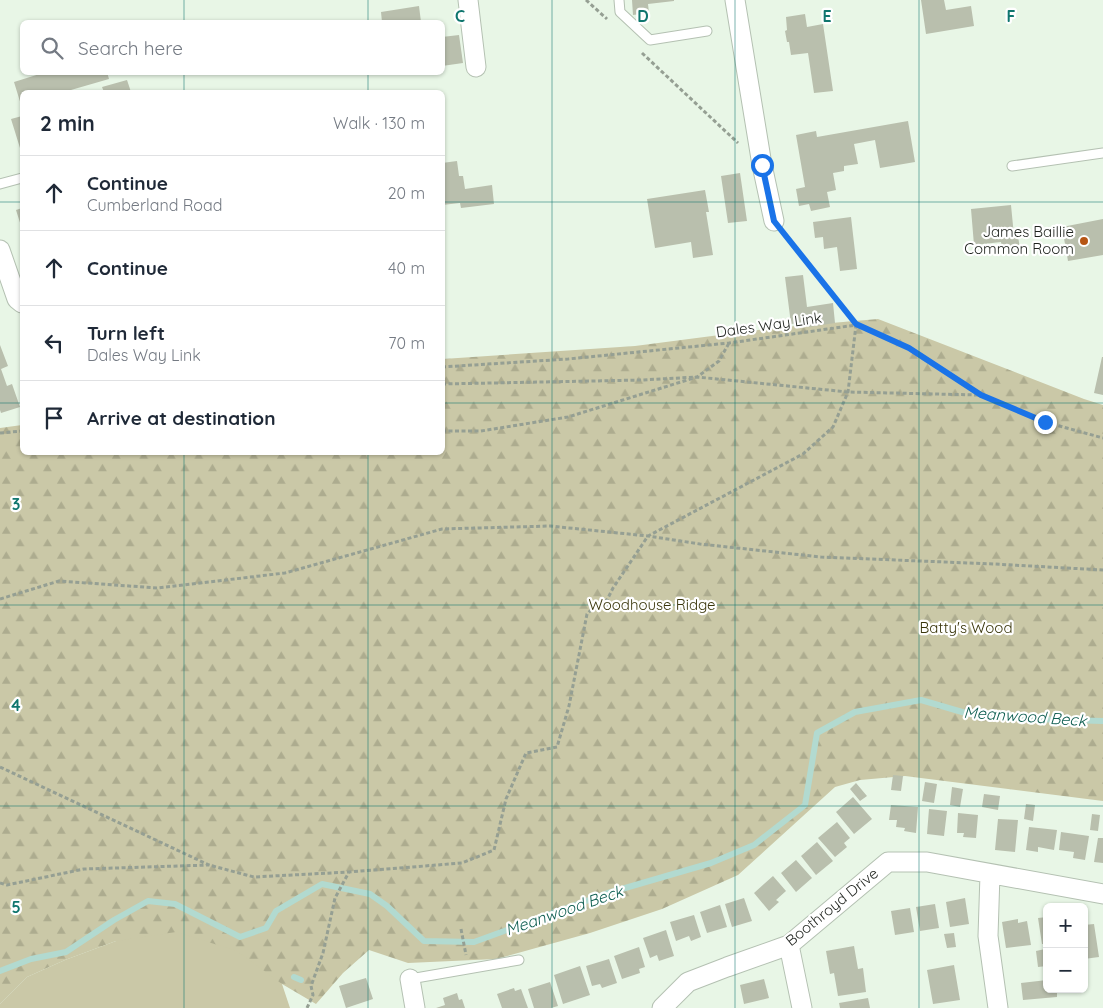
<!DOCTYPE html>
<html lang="en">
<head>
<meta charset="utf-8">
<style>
	:root { --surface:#fff; --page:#f2f2f3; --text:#1f2937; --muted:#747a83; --line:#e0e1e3 }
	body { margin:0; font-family:Quicksand,sans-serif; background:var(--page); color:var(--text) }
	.controls { position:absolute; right:15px; bottom:15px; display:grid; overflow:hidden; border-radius:8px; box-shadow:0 1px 4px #0004 }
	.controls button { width:45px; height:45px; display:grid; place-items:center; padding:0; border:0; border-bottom:1px solid var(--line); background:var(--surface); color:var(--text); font:25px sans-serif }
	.stop { position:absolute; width:15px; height:15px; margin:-11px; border:4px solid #1a73e8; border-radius:50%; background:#fff }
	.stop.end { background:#1a73e8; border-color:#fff; box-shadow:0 1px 5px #0008 }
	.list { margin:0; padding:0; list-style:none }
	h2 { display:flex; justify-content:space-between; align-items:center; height:65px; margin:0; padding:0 20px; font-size:21px }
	h2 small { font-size:16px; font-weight:400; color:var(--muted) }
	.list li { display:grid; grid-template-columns:32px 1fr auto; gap:15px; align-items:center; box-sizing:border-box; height:75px; padding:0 20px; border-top:1px solid var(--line) }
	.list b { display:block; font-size:19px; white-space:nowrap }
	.list p { margin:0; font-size:16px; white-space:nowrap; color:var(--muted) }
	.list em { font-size:16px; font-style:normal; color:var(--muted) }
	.icon { flex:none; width:28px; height:28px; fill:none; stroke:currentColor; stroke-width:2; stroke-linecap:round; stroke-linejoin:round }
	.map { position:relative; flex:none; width:1103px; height:1008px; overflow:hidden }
	.search { position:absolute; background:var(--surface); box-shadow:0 1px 4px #0004; left:20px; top:20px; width:425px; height:55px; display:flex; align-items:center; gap:12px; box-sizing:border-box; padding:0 18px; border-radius:8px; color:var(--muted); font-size:19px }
	.panel { position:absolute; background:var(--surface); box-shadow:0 1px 4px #0004; left:20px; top:90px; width:425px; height:365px; border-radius:8px }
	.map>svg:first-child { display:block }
	.forest { fill:url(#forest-firs) }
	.pitch { fill:#cac8a7 }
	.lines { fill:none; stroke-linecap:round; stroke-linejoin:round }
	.stream { stroke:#b2dad0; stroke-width:6 }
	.building { fill:#b9bfad }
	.lane-casing { stroke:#b4c1b2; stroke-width:11 }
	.street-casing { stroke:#b4c1b2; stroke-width:21 }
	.path { stroke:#959f93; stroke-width:3; stroke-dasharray:4 2.5; stroke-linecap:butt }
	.lane { stroke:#fff; stroke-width:9 }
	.street { stroke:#fff; stroke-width:19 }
	.route { stroke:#1a73e8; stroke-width:6 }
	.grid { fill:none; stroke:#0f766e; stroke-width:1; stroke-opacity:0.55 }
	.poi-dot { fill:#b65513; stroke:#fff; stroke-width:2 }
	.labels { text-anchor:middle; stroke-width:4.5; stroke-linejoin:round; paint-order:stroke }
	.poi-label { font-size:15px; fill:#1f231e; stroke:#fff; text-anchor:end }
	.street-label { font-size:15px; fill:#1f231e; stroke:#fff }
	.park-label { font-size:15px; fill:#3a360b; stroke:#fff }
	.water-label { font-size:16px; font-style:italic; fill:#0e5e51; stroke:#fff }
	.grid-label { font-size:16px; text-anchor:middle; font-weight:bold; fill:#0f766e; stroke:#fff; stroke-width:4.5; stroke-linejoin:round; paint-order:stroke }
</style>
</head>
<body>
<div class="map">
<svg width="1103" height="1008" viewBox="0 0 1103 1008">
	<defs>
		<pattern id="forest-firs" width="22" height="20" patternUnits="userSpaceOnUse" patternTransform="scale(1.25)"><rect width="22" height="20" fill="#cac8a7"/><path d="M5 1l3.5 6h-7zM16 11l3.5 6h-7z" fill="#adac8f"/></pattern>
	</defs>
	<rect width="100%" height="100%" fill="#e8f6e6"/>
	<path class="forest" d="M878 319 1084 399 1103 405V801L905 776 860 780 835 787 738 875 662 909 590 933 496 959 408 963 369 950 343 973 316 1004 282 984 116 941 65 960 27 977 0 1004V428L22 425V452H442L443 359 635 346 773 328Z"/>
	<path class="pitch" d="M176 932 237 951 282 984 290 1008H0V1004L27 977 65 960 116 941Z"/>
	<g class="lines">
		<path class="stream" d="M0 971 31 959 66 952 114 920 148 901 175 904 240 937 266 928 276 911 322 884 370 894 387 906 424 941 474 942 608 893 711 863 754 845 805 805 817 733 855 712 921 700 969 714 1029 719 1103 721
			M294 977 301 980"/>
	</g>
	<path class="building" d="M632 0H674V1L648 4 649 13 633 15Z
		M921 0H944L946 10 971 6 974 26 926 34Z
		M419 6 421 22H382L381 12Z
		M805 14 807 27 823 24 833 91 814 93 808 53 791 55 789 42H787L785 31 787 30 786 17Z
		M459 35 463 63 442 66V37Z
		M46 72H107L109 79 64 92H22V108L14 82Z
		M127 80 131 92H104L102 87Z
		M22 116V147L20 148 11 119Z
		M908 121 915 162 880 168 875 140 854 144 858 164 844 166V171L833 173 836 190 827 192 830 207 811 211 809 204 799 206 796 189 805 187 796 135 816 131 817 137Z
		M457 161 459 176H463L465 189 492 185 494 204 461 208 460 203 442 205V163Z
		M740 173 747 221 728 223 721 176Z
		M705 190 709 212H706L713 255 693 258 691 242 655 248 647 199Z
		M1011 205 1014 236H1018L1020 249 1002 251 1001 242 974 245 971 209Z
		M22 208V229L16 210Z
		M851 217 857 269 840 271 837 247 824 249 823 237 815 238 813 222Z
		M1103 219V255L1068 261 1062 227Z
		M803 275 807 307 833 303 835 323 809 327 808 322 791 324 785 277Z
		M0 345 8 366 1 369 7 386 12 384 20 407 1 413 0 410Z
		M1102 357H1103V395L1094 393Z
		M893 775 903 776 901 791 891 790Z
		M925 782 937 784 934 803 922 801Z
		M856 783 867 796 860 801 850 789Z
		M952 787 963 789 960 807 950 805Z
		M984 794 1000 796 998 810 982 807Z
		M853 797 872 819 854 834 836 812Z
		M1026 804 1035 805 1033 821 1024 819Z
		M891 805 918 807 916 833 904 831 905 828 896 827 897 820H889Z
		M929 809 947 811 944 836 927 834Z
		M958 813 978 815 976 838 963 837 964 833H957Z
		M1092 814 1100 815 1098 831 1090 830Z
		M998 819 1018 820 1015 852 995 850Z
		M837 822 850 838 844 843 847 847 835 857 818 838Z
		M1029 827 1057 830 1054 850 1038 847V852L1026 850Z
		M1061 832 1089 836 1085 860 1073 858 1074 852 1059 850Z
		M1098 838H1103V863L1094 862Z
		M817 842 833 861 816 875 801 856Z
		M796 860 812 878 796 892 781 873Z
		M773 876 786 891 776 900 779 902 769 911 754 893Z
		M744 898 752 921 732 927 725 904Z
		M965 898 969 924 950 927 946 902Z
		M935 904 939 928 920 931 916 907Z
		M720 905 727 927 707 933 700 912Z
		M910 908 914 932 895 935 891 911Z
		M694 915 701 937 691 941 689 936 676 941 670 922Z
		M1047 917V944H1042L1038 918Z
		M1018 919V923L1027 921 1031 945 1006 948 1002 922Z
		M1094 924 1099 957 1084 959V925Z
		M666 930 674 956 659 961 657 955 650 958 643 938Z
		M954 933 956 947 947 948 944 934Z
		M854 946 858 969 863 968 866 992 838 996 834 973 830 974 826 951Z
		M639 947 645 967 639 969 640 973 622 979 614 956Z
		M1045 949 1047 966 1038 967 1036 951Z
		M609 959 617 983 602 988 600 984 592 986 586 966Z
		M954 965 960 1000 933 1004 927 970Z
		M580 966 590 995 563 1004 554 975Z
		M366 978 373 999 346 1008 339 986Z
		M764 979 769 998 744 1004 740 985Z
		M1047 980V989H1057V997L1023 1000 1021 983Z
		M550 982 558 1006 551 1008H534L528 989Z
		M514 988 515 991 521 989 528 1008H502L497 994Z
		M457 993 459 1000 462 999 465 1008H436L445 1005 443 998Z
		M868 998 870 1008H840L839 1003Z"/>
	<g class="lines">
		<defs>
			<path id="lane" d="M619 0 620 12 650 40 707 31
				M1012 166 1103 153
				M0 184 22 178
				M410 979 519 960"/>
			<path id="street" d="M468 0 476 67
				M735 0 762 165 774 221
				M0 250 17 299 22 303
				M990 874 988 936 998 1008
				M789 945 802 1008
				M410 979 415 1008
				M662 1008 688 982 727 967 789 945 888 862H927L1103 894"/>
		</defs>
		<use href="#lane" class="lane-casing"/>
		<use href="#street" class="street-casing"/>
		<path class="path" d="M586 0 607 19
			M642 53 738 143
			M442 367 568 359 729 343 856 325 909 348 981 395 1045 422 1103 438
			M442 384 642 380 697 377 848 392 979 395
			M442 431H481L568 417 697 377 719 361 729 343
			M0 433 22 431
			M0 599 59 581 157 588 285 573 442 529 550 526 648 536 700 544 821 557 994 564 1103 570
			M0 767 209 865 254 877 349 872
			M0 883 7 885 84 869 209 865
			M461 929 466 955
			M307 1008 313 995 311 986 323 953 335 898 349 872 462 863 494 850 506 799 526 753 557 747 569 706 587 614 594 607 607 600 613 588 648 536 803 454 833 427 848 392 856 325 785 234"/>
		<use href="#lane" class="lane"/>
		<use href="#street" class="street"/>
	</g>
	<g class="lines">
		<path class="route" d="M762 165 774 221 856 324 909 348 981 395 1045 422"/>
	</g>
	<path class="grid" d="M184 0V22M368 0V22M552 0V1008M735 0V1008M919 0V1008M184 72V92M368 72V92M0 202H22M442 202H1103M0 403H22M442 403H1103M184 452V1008M368 452V1008M0 605H1103M0 806H1103"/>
	<circle class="poi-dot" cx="1084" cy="241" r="5"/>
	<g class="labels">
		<g class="poi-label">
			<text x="1074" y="237">James Baillie<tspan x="1074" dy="17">Common Room</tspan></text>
		</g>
		<g class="street-label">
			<text transform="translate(769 325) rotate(-8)" y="5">Dales Way Link</text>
			<text transform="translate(832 907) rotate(-39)" y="5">Boothroyd Drive</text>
		</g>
		<g class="park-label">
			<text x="652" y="610">Woodhouse Ridge</text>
			<text x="966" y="633">Batty's Wood</text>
		</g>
		<g class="water-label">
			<text transform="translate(1025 716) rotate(4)" y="6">Meanwood Beck</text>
			<text transform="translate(564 910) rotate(-19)" y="6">Meanwood Beck</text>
		</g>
	</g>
	<g class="grid-label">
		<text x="460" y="22">C</text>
		<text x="643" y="22">D</text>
		<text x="827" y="22">E</text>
		<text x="1011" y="22">F</text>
		<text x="16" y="510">3</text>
		<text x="16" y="711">4</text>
		<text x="16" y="913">5</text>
	</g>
</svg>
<div class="controls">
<button>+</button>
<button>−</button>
</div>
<div class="stop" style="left:762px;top:165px"></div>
<div class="stop end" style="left:1045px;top:422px"></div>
<div class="search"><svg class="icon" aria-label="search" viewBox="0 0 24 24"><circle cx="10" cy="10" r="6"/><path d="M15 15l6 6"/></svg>Search here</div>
<section class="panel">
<h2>2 min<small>Walk · 130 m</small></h2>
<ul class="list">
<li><svg class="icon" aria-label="ahead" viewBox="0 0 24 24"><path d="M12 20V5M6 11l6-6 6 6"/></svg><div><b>Continue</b><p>Cumberland Road</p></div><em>20 m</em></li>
<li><svg class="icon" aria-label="ahead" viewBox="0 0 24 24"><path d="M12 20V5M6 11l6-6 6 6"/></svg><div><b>Continue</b></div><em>40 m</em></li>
<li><svg class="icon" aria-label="left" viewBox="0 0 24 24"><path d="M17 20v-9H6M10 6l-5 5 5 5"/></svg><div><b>Turn left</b><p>Dales Way Link</p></div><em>70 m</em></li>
<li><svg class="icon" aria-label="arrive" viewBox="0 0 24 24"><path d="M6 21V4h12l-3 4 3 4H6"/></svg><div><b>Arrive at destination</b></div></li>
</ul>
</section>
</div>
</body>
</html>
